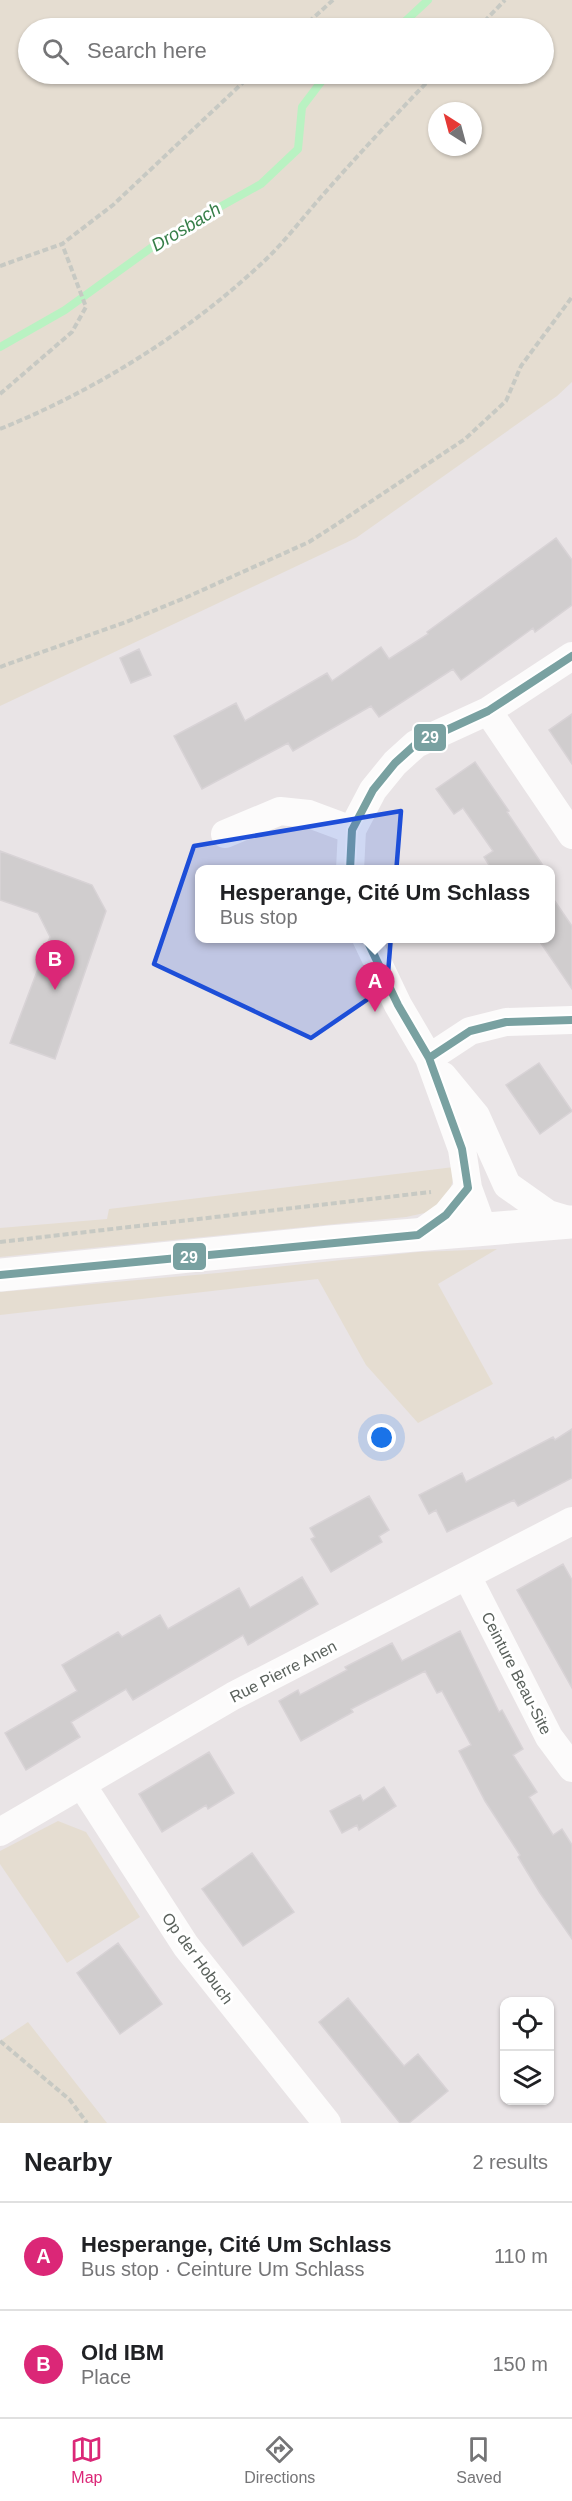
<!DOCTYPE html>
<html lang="en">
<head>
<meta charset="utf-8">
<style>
	:root { --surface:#fff; --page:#f6f6f6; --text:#202124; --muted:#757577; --line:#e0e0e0; --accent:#db2777 }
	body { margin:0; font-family:Arial,sans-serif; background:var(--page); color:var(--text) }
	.controls { position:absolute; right:18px; bottom:18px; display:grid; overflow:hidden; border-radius:12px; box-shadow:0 2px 4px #0004 }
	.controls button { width:54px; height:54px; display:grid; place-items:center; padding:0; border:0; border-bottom:2px solid var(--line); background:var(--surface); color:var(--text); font:30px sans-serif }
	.compass { position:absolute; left:428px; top:102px; width:54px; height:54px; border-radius:50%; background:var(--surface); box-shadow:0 2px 4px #0004; rotate:324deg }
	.you { position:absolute; left:382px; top:1438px; width:21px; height:21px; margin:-15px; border:4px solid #fff; border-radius:50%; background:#1a73e8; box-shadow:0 0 0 9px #1a73e833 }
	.badge { display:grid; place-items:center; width:39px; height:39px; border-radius:50%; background:var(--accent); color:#fff; font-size:20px; font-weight:700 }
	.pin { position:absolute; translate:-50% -50px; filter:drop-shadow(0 2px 3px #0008) }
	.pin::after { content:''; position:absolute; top:32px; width:21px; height:18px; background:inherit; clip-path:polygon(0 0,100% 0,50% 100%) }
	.popup { position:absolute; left:195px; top:865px; width:360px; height:78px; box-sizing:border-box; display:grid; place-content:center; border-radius:12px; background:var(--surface); filter:drop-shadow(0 2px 4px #0005); font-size:20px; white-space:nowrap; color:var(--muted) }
	.popup b { font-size:22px; color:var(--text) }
	.popup::after { content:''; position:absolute; left:50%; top:100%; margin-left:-12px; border:12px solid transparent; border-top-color:var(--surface) }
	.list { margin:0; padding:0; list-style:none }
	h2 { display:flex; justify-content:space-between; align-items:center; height:78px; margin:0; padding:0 24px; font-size:26px }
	h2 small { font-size:20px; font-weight:400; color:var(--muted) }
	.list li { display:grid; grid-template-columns:39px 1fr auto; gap:18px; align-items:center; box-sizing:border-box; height:108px; padding:0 24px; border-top:2px solid var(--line) }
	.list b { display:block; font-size:22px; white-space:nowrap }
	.list p { margin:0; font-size:20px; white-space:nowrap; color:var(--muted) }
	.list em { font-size:20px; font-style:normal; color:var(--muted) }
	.icon { flex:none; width:33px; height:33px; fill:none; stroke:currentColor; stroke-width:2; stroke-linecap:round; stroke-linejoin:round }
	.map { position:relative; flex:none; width:572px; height:2123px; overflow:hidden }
	.search { position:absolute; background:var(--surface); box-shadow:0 2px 4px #0004; left:18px; right:18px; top:18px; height:66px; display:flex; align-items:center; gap:15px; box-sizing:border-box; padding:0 21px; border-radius:33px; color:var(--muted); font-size:22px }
	.sheet { height:294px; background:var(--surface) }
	nav { display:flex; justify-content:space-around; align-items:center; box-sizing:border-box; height:84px; border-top:2px solid var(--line); background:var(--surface); font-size:16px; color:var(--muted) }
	nav a { display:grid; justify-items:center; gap:3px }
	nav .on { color:var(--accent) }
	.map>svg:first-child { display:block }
	.green { fill:#e5ddd1; fill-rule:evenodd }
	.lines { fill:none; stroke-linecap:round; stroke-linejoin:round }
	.stream { stroke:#b9f2c2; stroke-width:8 }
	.building { fill:#d0cdce; stroke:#d8d3d6; stroke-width:1.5 }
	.path { stroke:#c7c9c3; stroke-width:4; stroke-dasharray:6 3; stroke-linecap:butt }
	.minor { stroke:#fcfbfb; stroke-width:28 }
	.secondary { stroke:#fcfbfb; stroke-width:33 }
	.bus-1-casing { stroke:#fff; stroke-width:12 }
	.bus-1 { stroke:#79a1a1; stroke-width:8 }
	.marked { fill:#1d4ed8; fill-opacity:0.2; stroke:#1d4ed8; stroke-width:4.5; stroke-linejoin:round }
	.labels { text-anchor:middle; stroke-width:6; stroke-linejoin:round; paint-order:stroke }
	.street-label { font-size:16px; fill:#5a615c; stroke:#fff }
	.water-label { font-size:18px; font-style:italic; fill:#367e48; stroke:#fff }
	.line-badge { stroke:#fff; stroke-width:2 }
	.badge-label { font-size:16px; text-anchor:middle; font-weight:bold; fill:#fff }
</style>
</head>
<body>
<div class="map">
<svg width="572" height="2123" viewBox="0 0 572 2123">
	<rect width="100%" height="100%" fill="#e9e4e6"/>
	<path class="green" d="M0 0H572V382L557 396 356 538 0 706ZM544 28V74H28V28ZM437 111H473V147H437Z
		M454 1167C455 1184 447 1196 438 1210L406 1217 0 1257V1228L107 1219 109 1209Z
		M497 1249 438 1284 493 1384 418 1423 366 1365 318 1279 0 1315V1292L218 1273 418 1252Z
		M58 1821 86 1832 140 1917 67 1963 0 1864V1851Z
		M28 2022 107 2123H0V2041Z"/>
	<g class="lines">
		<path class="stream" d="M398 28 428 0
			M0 347 65 310 166 237 261 184 298 149 302 107 327 74"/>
	</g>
	<path class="building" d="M556 538 572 560V605L535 632 533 628 461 680 453 669 379 717 371 706 293 751 288 743 202 789 174 736 236 703 245 721 327 673 332 681 381 647 389 659 428 634 427 632Z
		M139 649 151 675 131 683 120 658Z
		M572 714V764L549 730Z
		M475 762 509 811 507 812 546 870H492L484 857 493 851 463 808 454 814 436 789Z
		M0 851 92 885 106 911 55 1059 10 1043 50 937 38 913 0 900Z
		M550 894 572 926V989L538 939H550Z
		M539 1063 572 1111 540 1134 506 1085Z
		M572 1429V1478L518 1506 514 1500 447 1532 436 1510 429 1514 419 1495 462 1473 466 1482 553 1437 555 1440Z
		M369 1496 389 1530 379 1536 382 1542 331 1572 311 1539 315 1537 310 1528Z
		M563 1564 572 1580V1688L517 1590Z
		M302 1577 318 1604 248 1645 243 1635 133 1700 126 1689 71 1722 80 1737 26 1770 5 1733 77 1691 62 1665 118 1632 122 1637 160 1615 168 1629 239 1588 250 1608Z
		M460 1631 499 1712 502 1710 523 1749 513 1755 537 1792 529 1797 553 1835 562 1829 572 1845V1939L540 1893 518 1857 520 1855 485 1801 459 1751 471 1745 442 1691 437 1693 425 1671 351 1709 353 1712 301 1741 279 1701 298 1690 300 1695 347 1670 345 1667 392 1643 402 1661Z
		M209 1752 234 1793 208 1809 206 1805 162 1832 139 1794Z
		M384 1787 396 1806 359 1830 357 1825 342 1833 330 1811 360 1795 363 1801Z
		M252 1853 294 1912 243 1946 202 1889Z
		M118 1943 162 2004 120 2034 77 1973Z
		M348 1998 404 2066 418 2054 448 2091 409 2123H400L319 2022Z"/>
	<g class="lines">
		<path class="path" d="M302 28 333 0
			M478 28 505 0
			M0 266 62 244 113 205 252 74
			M0 394 72 332 86 307 62 244
			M0 429C94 391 186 334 260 265 282 245 301 220 321 197 358 155 396 114 435 74
			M0 667 126 622 187 597 309 542 334 526 465 439 506 401 521 366 572 297
			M0 1242 431 1192
			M0 2041 70 2100 87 2123"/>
		<path class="minor" d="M488 711 572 835
			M225 834 280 811 309 814 352 830
			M350 870 352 830 373 790 395 763 416 744 488 711 572 656
			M366 938 398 1005 429 1058 462 1149 468 1188 483 1229
			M429 1058 470 1031 506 1022 572 1020
			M443 1076 476 1116 507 1185 548 1214 572 1221
			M418 1235 446 1215 468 1188
			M467 1576 549 1737 572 1768
			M82 1785 186 1946 327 2123
			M0 1832 233 1696 572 1521"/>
		<path class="secondary" d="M0 1275 330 1242 572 1222"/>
		<defs>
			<path id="bus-1" d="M350 870 352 830 373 790 395 763 416 744 488 711 572 656
				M429 1058 470 1031 506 1022 572 1020
				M0 1275 418 1235 446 1215 468 1188 462 1149 429 1058 398 1005 366 938"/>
		</defs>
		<use href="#bus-1" class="bus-1-casing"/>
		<use href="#bus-1" class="bus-1"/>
	</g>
	<path class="marked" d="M401 811 387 986 311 1038 154 964 194 846Z"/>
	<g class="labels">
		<g class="street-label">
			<text transform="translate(283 1671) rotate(-27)" y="6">Rue Pierre Anen</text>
			<text transform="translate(517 1673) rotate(63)" y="6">Ceinture Beau-Site</text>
			<text transform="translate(198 1958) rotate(54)" y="6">Op der Hobuch</text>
		</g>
		<g class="water-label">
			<text transform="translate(186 227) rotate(-31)" y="6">Drosbach</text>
		</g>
	</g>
	<g class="line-badge">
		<rect x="413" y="723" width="34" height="29" rx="6" fill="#79a1a1"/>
		<rect x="172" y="1242" width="35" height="29" rx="6" fill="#79a1a1"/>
	</g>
	<g class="badge-label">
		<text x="430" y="743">29</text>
		<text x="189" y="1263">29</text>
	</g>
</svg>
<div class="controls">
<button><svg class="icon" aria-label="locate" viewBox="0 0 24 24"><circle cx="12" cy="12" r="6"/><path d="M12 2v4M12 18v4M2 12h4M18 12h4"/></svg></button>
<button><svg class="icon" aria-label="layers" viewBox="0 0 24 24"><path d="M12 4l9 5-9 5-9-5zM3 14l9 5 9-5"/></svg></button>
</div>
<svg class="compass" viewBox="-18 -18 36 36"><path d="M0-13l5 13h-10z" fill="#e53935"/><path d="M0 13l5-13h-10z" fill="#757577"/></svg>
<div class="you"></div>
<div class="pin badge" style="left:375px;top:1012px">A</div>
<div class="popup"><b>Hesperange, Cité Um Schlass</b>Bus stop</div>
<div class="pin badge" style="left:55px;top:990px">B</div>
<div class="search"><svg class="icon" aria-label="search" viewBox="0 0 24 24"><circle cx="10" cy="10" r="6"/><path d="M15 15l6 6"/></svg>Search here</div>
</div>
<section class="sheet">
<h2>Nearby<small>2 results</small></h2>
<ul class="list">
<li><span class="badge">A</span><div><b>Hesperange, Cité Um Schlass</b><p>Bus stop · Ceinture Um Schlass</p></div><em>110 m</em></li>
<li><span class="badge">B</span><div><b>Old IBM</b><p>Place</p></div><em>150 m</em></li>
</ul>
</section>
<nav>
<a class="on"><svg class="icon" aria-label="map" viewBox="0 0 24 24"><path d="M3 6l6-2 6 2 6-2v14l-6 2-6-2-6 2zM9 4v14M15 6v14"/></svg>Map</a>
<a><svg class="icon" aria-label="directions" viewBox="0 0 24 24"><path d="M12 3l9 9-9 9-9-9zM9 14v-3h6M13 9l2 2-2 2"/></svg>Directions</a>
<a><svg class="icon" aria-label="saved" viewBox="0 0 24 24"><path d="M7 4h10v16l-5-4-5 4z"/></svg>Saved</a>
</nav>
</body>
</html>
